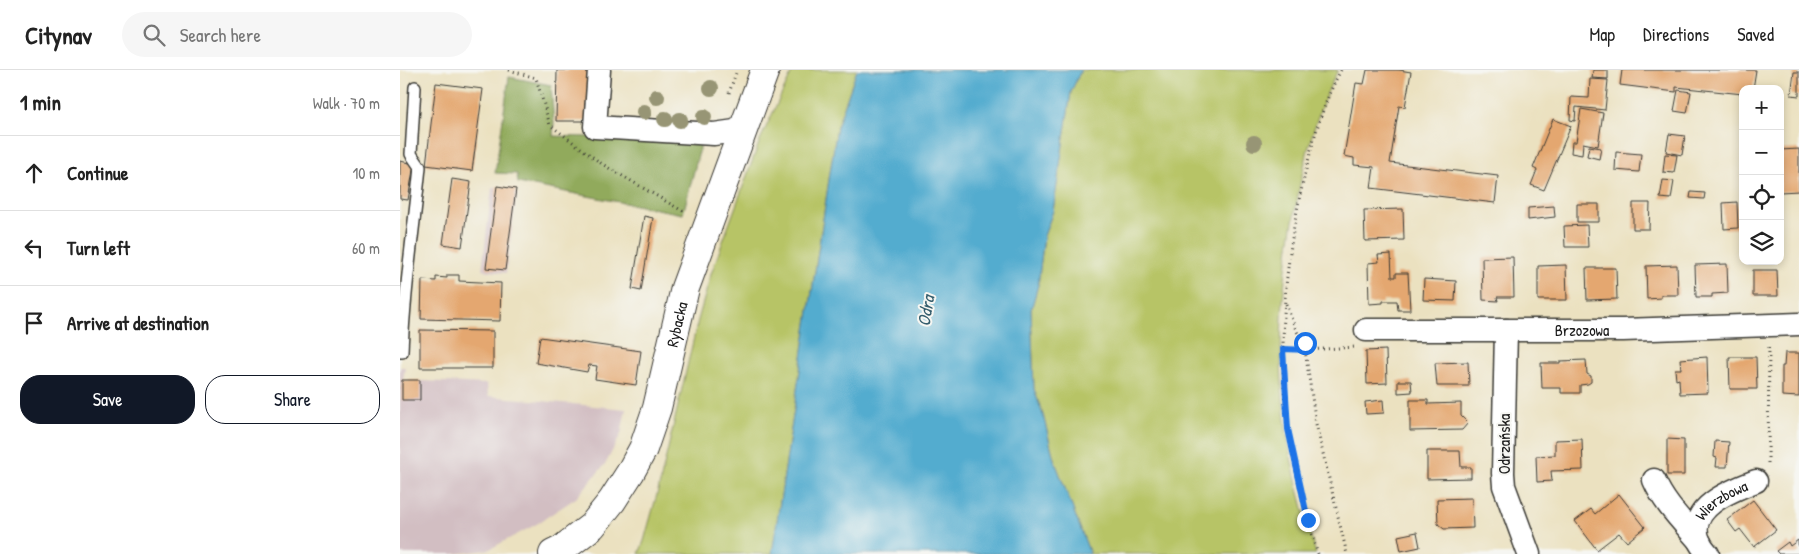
<!DOCTYPE html>
<html lang="en">
<head>
<meta charset="utf-8">
<style>
	:root { --surface:#fff; --page:#f6f6f6; --text:#222; --muted:#767676; --line:#e0e0e0; --accent:#111827 }
	body { margin:0; font-family:"Patrick Hand",sans-serif; background:var(--page); color:var(--text) }
	.controls { position:absolute; right:15px; top:15px; display:grid; overflow:hidden; border-radius:10px; box-shadow:0 2px 8px #0003 }
	.controls button { width:45px; height:45px; display:grid; place-items:center; padding:0; border:0; border-bottom:1px solid var(--line); background:var(--surface); color:var(--text); font:25px sans-serif }
	.stop { position:absolute; width:15px; height:15px; margin:-11px; border:4px solid #1a73e8; border-radius:50%; background:#fff }
	.stop.end { background:#1a73e8; border-color:#fff; box-shadow:0 1px 5px #0008 }
	.list { margin:0; padding:0; list-style:none }
	h2 { display:flex; justify-content:space-between; align-items:center; height:65px; margin:0; padding:0 20px; font-size:21px }
	h2 small { font-size:16px; font-weight:400; color:var(--muted) }
	.list li { display:grid; grid-template-columns:32px 1fr auto; gap:15px; align-items:center; box-sizing:border-box; height:75px; padding:0 20px; border-top:1px solid var(--line) }
	.list b { display:block; font-size:19px; white-space:nowrap }
	.list em { font-size:16px; font-style:normal; color:var(--muted) }
	.actions { display:flex; gap:10px; padding:15px 20px }
	.actions a { flex:1; padding:11px 0; border:1px solid var(--accent); border-radius:20px; text-align:center; font-size:18px; color:var(--accent) }
	.actions .main { background:var(--accent); color:#fff }
	.icon { flex:none; width:28px; height:28px; fill:none; stroke:currentColor; stroke-width:2; stroke-linecap:round; stroke-linejoin:round }
	.map { position:relative; flex:none; width:1399px; height:484px; overflow:hidden }
	header { display:flex; align-items:center; gap:30px; box-sizing:border-box; height:70px; padding:0 25px; background:var(--surface); border-bottom:1px solid var(--line) }
	header strong { font-size:24px }
	nav { display:flex; gap:28px; margin-inline-start:auto; font-size:18px }
	.search { width:350px; height:45px; background:var(--page); display:flex; align-items:center; gap:12px; box-sizing:border-box; padding:0 18px; border-radius:28px; color:var(--muted); font-size:19px }
	main { display:flex }
	aside { flex:1; background:var(--surface) }
	.map>svg:first-child { display:block }
	.industrial { fill:#d2bec2 }
	.green { fill:#b7c466; stroke:#6a7041 }
	.forest { fill:#91aa5b; stroke:#56633c }
	.water { fill:#52accf; stroke:#376476 }
	.building { fill:#e4a770 }
	.lines { fill:none; stroke-linecap:round; stroke-linejoin:round }
	.service-casing { stroke:#3b3a35; stroke-width:14 }
	.minor-casing { stroke:#3b3a35; stroke-width:25 }
	.tertiary-casing { stroke:#3b3a35; stroke-width:30 }
	.path { stroke:#3b3a35; stroke-width:3; stroke-dasharray:1 4; stroke-linecap:butt }
	.service { stroke:#fff; stroke-width:11 }
	.minor { stroke:#fff; stroke-width:22 }
	.tertiary { stroke:#fff; stroke-width:28 }
	.tree { fill:#979574 }
	.route { stroke:#1a73e8; stroke-width:6 }
	.labels { text-anchor:middle; stroke-width:4; stroke-linejoin:round; paint-order:stroke }
	.street-label { font-size:16px; fill:#1c1c1c; stroke:#f6f6f2 }
	.water-label { font-size:18px; font-style:italic; fill:#345d6d; stroke:#f6f6f2 }
</style>
</head>
<body>
<header>
<strong>Citynav</strong>
<div class="search"><svg class="icon" aria-label="search" viewBox="0 0 24 24"><circle cx="10" cy="10" r="6"/><path d="M15 15l6 6"/></svg>Search here</div>
<nav><a>Map</a><a>Directions</a><a>Saved</a></nav>
</header>
<main>
<aside>
<h2>1 min<small>Walk · 70 m</small></h2>
<ul class="list">
<li><svg class="icon" aria-label="ahead" viewBox="0 0 24 24"><path d="M12 20V5M6 11l6-6 6 6"/></svg><div><b>Continue</b></div><em>10 m</em></li>
<li><svg class="icon" aria-label="left" viewBox="0 0 24 24"><path d="M17 20v-9H6M10 6l-5 5 5 5"/></svg><div><b>Turn left</b></div><em>60 m</em></li>
<li><svg class="icon" aria-label="arrive" viewBox="0 0 24 24"><path d="M6 21V4h12l-3 4 3 4H6"/></svg><div><b>Arrive at destination</b></div></li>
</ul>
<div class="actions"><a class="main">Save</a><a>Share</a></div>
</aside>
<div class="map">
<svg width="1399" height="484" viewBox="0 0 1399 484">
	<rect width="100%" height="100%" fill="#f6f6f2"/>
	<filter id="ink" filterUnits="userSpaceOnUse"><feTurbulence type="fractalNoise" baseFrequency=".02" numOctaves="2"/><feDisplacementMap in="SourceGraphic" scale="10" xChannelSelector="R" yChannelSelector="G"/><feConvolveMatrix kernelMatrix="1 2 1 2 8 2 1 2 1" color-interpolation-filters="sRGB"/></filter>
	<filter id="wash" filterUnits="userSpaceOnUse"><feTurbulence type="fractalNoise" baseFrequency=".0096" numOctaves="4" result="noise"/><feDisplacementMap in="SourceGraphic" scale="20" xChannelSelector="R" yChannelSelector="G"/><feGaussianBlur stdDeviation="1.12" result="paint"/><feColorMatrix in="noise" values="0 0 0 0 0 0 0 0 0 0 0 0 0 0 0 0 0 1.4 0 .05"/><feComposite in="paint" operator="in"/></filter>
	<g filter="url(#wash)">
		<rect width="100%" height="100%" fill="#ebe1c0"/>
		<path class="industrial" d="M92 118 117 121 106 203 82 200Z
			M0 297H5L3 310 87 314 88 326 226 339 221 364 206 393 176 428 135 455 88 480 54 484H0Z"/>
		<path class="green" d="M393 0H457L437 57 372 484H239L244 471 259 417 298 250 311 204 360 70Z
			M681 0H938C917 39 905 86 897 130 882 205 876 282 886 359 892 401 904 443 916 484H690L654 389 643 345 634 319 631 240 638 215 644 166 653 141 671 22Z"/>
		<path class="forest" d="M109 7 151 15 154 53 153 66 302 70 283 144 118 113 117 104 95 103Z"/>
		<path class="water" d="M457 0H681L671 22 653 141 644 166 638 215 631 240 634 319 643 345 654 389 690 484H372L437 57Z"/>
		<g id="blocks">
			<path class="building" d="M157 0H190L189 51H156Z
				M967 0H999L1011 2 1005 37 999 36 990 93 1098 106 1095 133 971 118 974 97 954 95V88L944 86 956 13 964 14Z
				M1193 0H1208V9L1192 8Z
				M1222 0H1356L1353 19H1343V24L1276 17V22L1220 15Z
				M1394 2H1399V26L1391 25Z
				M1190 9 1208 10 1205 40 1176 37 1175 51 1170 50 1171 27 1189 28Z
				M36 13 83 19 72 101 26 95Z
				M1278 20 1291 22 1287 43 1274 41Z
				M1181 39 1203 43 1198 76 1183 73 1182 85 1171 83 1172 72H1176Z
				M1153 49 1171 56 1144 120 1131 115 1137 100 1133 98Z
				M1269 64 1285 66 1282 85 1266 82Z
				M1189 76 1201 78 1199 89 1187 86Z
				M1399 79V121L1380 122V80Z
				M1216 82 1241 84 1239 102 1215 100Z
				M1265 84 1277 85 1274 103 1263 102Z
				M0 91 14 94 8 130 0 129Z
				M52 109 71 112 62 177 43 174Z
				M1263 110 1274 111 1271 129 1260 128Z
				M97 116 116 119 105 200 86 198Z
				M1291 122 1305 123 1304 129 1290 128Z
				M1337 132 1338 158 1324 159 1323 133Z
				M1233 133H1250L1249 159H1233Z
				M1177 134H1199V152H1177Z
				M1154 136 1155 147 1128 150V138Z
				M1003 139 1004 170 965 171 964 140Z
				M244 146 253 148 241 221 232 219Z
				M1187 155 1188 177H1165L1164 156Z
				M991 184 992 207H996V203H1008L1010 240H998L997 231H983V233L969 234 968 193 979 192 978 185Z
				M1113 187 1114 227H1097L1098 231 1083 230 1082 188Z
				M1327 194 1328 223 1312 224V227H1296L1295 195Z
				M1166 195 1167 230H1138V196Z
				M1277 195 1278 225H1261V228L1247 229 1246 196Z
				M1186 198H1216L1217 229 1187 230Z
				M1353 200H1377L1378 226H1353Z
				M47 205H59V211L101 213 100 251 21 249 22 210 36 211V207L47 208Z
				M1024 209 1056 211 1055 231 1023 230Z
				M20 260 93 261V298H20Z
				M140 267 241 281 236 315 195 309 197 296 189 295 187 302 136 293Z
				M986 280 987 313 967 314 966 281Z
				M1385 283H1399V327L1382 326V296H1384Z
				M1307 287 1308 323 1280 324 1279 309 1276 310 1275 299H1281L1280 289Z
				M1329 287H1356L1357 319H1330Z
				M1186 290 1187 304 1191 306V312L1188 314 1180 315V323H1161V318H1142L1141 293H1160V291Z
				M1068 292 1069 316H1037L1035 293Z
				M2 310H20V330H2Z
				M998 311H1011L1012 322 998 323Z
				M983 330 984 343 966 344 965 332Z
				M1010 330H1028V334L1061 333V346L1068 353 1062 360 1010 361Z
				M1182 369 1183 400 1151 401 1152 411 1137 412 1136 386 1155 385V370Z
				M1267 369 1284 370V405H1267Z
				M1315 371 1329 372 1327 397H1316L1317 388 1314 387Z
				M1027 381H1060L1061 397H1071V408L1027 409Z
				M1219 424 1245 457 1227 472 1219 463 1197 480 1175 451 1191 439 1195 444Z
				M1072 428 1073 458 1044 459 1038 454 1037 429Z
				M1353 430 1376 460 1354 477 1340 459 1336 462 1327 450Z
				M1017 462 1020 477 1001 481 998 466Z
				M1398 470 1399 484H1379L1376 481 1388 472 1390 476Z"/>
		</g>
	</g>
	<g filter="url(#ink)">
		<use href="#blocks" fill-opacity="0" stroke="#3b3a35" stroke-width="1"/>
		<g class="lines">
			<defs>
				<path id="service" d="M0 282H2C4 220 14 159 20 97L11 84 15 17"/>
				<g id="minor">
					<path d="M199 0 195 57 314 64 342 60"/>
					<path id="s1" d="M966 260H1223L1399 254"/>
					<path d="M1106 260 1103 403 1104 416 1129 484"/>
					<path d="M1254 410C1264 434 1284 453 1300 472"/>
					<path id="s2" d="M1308 484C1305 480 1301 476 1299 471 1285 438 1332 420 1356 411"/>
				</g>
				<g id="tertiary">
					<path id="s3" d="M153 484 161 480 192 456 212 431 230 403 243 379 257 338 285 218 365 0"/>
				</g>
			</defs>
			<use href="#service" class="service-casing"/>
			<use href="#minor" class="minor-casing"/>
			<use href="#tertiary" class="tertiary-casing"/>
			<path class="path" d="M109 0 136 8 150 55 202 94 286 143
				M329 23 337 0
				M886 234 896 260 908 280
				M883 279 908 280 955 277
				M905 280 916 354 947 484
				M1368 393 1369 274
				M918 484C911 464 906 443 901 422 897 401 891 380 888 359 877 273 885 184 906 100 914 66 924 31 941 0"/>
			<use href="#service" class="service"/>
			<use href="#minor" class="minor"/>
			<use href="#tertiary" class="tertiary"/>
		</g>
		<g class="tree">
			<circle cx="311" cy="18" r="8"/>
			<circle cx="257" cy="27" r="8"/>
			<circle cx="244" cy="42" r="8"/>
			<circle cx="304" cy="47" r="8"/>
			<circle cx="265" cy="49" r="8"/>
			<circle cx="280" cy="50" r="8"/>
			<circle cx="854" cy="73" r="8"/>
		</g>
	</g>
	<g class="lines" filter="url(#ink)">
		<path class="route" d="M905 273 908 280 883 279 888 359 908 450"/>
	</g>
	<g class="labels">
		<g class="street-label">
			<text dy="6" stroke="none"><textPath href="#s3" startOffset="270">Rybacka</textPath></text>
			<text dy="6" stroke="none"><textPath href="#s1" startOffset="216">Brzozowa</textPath></text>
			<text transform="translate(1104 374) rotate(-90)" y="6">Odrzańska</text>
			<text dy="6" stroke="none"><textPath href="#s2" startOffset="69">Wierzbowa</textPath></text>
		</g>
		<g class="water-label">
			<text transform="translate(526 241) rotate(-81)" y="6">Odra</text>
		</g>
	</g>
</svg>
<div class="controls">
<button>+</button>
<button>−</button>
<button><svg class="icon" aria-label="locate" viewBox="0 0 24 24"><circle cx="12" cy="12" r="6"/><path d="M12 2v4M12 18v4M2 12h4M18 12h4"/></svg></button>
<button><svg class="icon" aria-label="layers" viewBox="0 0 24 24"><path d="M12 4l9 5-9 5-9-5zM3 14l9 5 9-5"/></svg></button>
</div>
<div class="stop" style="left:905px;top:273px"></div>
<div class="stop end" style="left:908px;top:450px"></div>
</div>
</main>
</body>
</html>
